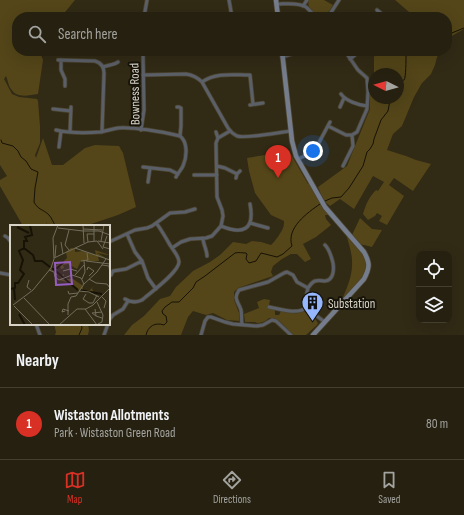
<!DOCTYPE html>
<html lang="en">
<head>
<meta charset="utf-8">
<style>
	:root { --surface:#252010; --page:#312d1e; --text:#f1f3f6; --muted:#a3a39f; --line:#423e30; --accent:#d93025 }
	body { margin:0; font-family:"Sofia Sans Condensed",sans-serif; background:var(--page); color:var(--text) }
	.controls { position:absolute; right:12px; bottom:12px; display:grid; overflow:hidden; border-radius:8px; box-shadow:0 4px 16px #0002 }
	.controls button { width:36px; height:36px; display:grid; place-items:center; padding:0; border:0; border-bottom:1px solid var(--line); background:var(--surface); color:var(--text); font:20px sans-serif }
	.compass { position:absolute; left:368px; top:68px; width:36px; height:36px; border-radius:50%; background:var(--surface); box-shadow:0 4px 16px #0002; rotate:275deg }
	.you { position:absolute; left:313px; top:151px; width:14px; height:14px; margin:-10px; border:3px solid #fff; border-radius:50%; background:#1a73e8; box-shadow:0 0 0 6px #1a73e833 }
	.badge { display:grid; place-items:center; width:26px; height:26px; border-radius:50%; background:var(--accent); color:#fff; font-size:13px; font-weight:700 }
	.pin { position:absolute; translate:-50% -33px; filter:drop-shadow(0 1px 2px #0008) }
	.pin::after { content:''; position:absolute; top:21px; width:14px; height:12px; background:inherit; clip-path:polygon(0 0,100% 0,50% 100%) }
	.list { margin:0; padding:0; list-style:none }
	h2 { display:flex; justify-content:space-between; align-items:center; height:52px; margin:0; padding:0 16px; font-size:17px }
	h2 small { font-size:13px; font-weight:400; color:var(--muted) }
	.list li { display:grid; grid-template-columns:26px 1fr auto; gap:12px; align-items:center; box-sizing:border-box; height:72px; padding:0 16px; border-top:1px solid var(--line) }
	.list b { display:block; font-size:15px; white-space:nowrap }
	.list p { margin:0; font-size:13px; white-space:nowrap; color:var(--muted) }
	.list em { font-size:13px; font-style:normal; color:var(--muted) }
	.icon { flex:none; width:22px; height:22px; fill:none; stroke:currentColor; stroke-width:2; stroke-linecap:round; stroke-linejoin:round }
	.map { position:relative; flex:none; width:464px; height:335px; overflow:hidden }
	.search { position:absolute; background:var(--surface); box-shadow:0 4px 16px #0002; left:12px; right:12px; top:12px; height:44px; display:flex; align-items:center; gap:10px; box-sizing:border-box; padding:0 14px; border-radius:16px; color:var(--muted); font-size:15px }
	.sheet { height:124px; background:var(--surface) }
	nav { display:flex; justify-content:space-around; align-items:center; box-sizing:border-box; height:56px; border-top:1px solid var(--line); background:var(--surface); font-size:11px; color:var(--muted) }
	nav a { display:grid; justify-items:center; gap:2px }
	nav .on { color:var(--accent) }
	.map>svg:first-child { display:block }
	.green { fill:#544619 }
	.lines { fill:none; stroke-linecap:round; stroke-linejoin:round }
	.stream { stroke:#161205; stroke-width:1 }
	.street-casing { stroke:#4c4531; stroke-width:4.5 }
	.secondary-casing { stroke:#4c4531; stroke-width:6 }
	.street { stroke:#5b5f68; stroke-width:3 }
	.secondary { stroke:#757c8b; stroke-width:4.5 }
	.labels { text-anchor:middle; stroke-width:4; stroke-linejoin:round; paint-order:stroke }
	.street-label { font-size:13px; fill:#d7d3c6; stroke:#16130a }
	.poi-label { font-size:13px; fill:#d7d3c6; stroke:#16130a; text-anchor:start }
	.inset-river { fill:none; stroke:#161205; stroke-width:2 }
	.inset-road { fill:none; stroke:#736e5c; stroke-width:1 }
	.view { fill:#975ec1; fill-opacity:0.15; stroke:#975ec1; stroke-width:2 }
	.inset-edge { fill:none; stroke:#d7d3c6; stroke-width:2 }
</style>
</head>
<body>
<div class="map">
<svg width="464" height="335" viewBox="0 0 464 335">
	<rect width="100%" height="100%" fill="#312a15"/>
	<path class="green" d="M0 0H75L61 17H17V51H41V55L43 60 38 94C29 95 17 99 11 89 8 85 8 80 6 76L4 79 12 94 19 97 37 99 38 101 40 126V143L35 155 36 158 43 138 52 165H63L85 148 95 145 119 146 123 153 136 207 118 215 85 226H47L46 222V226H23L0 186V180L7 176 0 165Z
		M309 0H324L333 5C331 8 330 11 327 13 319 19 305 9 309 0Z
		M395 0H464V29L450 37 447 41V17H404L409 12Z
		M378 51H441L437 57 435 65 431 74 422 83 414 97 402 126 393 134 387 150 406 156 416 160 431 164 413 191 394 178 389 185 404 196 387 225 379 221 382 216 377 213 375 216 368 220 363 214C366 204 369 197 376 190L378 191 384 182 373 176 354 209 340 199 330 206C323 201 321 194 318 187L347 166 370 109V85L374 77V98H398V74H374V57Z
		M289 151 308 184 311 183 331 215H325L326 219 331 225 316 237 303 244 311 259 305 262 297 254H291L282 259 273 266 271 272 273 276 238 288 234 292V300L239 313V321L227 320 213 313 206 315 193 311 188 317 181 335H124L132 325 144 316 160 299 170 296 176 287 193 271 210 262 220 255 233 242 246 244 252 241 261 242 271 245C274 243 282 231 283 228 284 226 284 223 284 221L271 215 255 193 249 171 247 158Z
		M360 218 372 229 382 230 372 247 360 244 352 235Z
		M346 233 362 252 367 264 363 279 340 304C346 290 353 276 352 261 352 252 348 242 346 233Z
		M264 299 270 300 269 305 268 306V308L274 309 275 311V315H279L281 311C288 313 297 315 304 311L309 315 314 317 318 323 317 325 306 335H293C286 328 279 317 269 318 265 322 261 323 257 323L255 322H245L244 314 259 308 257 302Z
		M54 324H88L89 330 88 335H55L56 332Z"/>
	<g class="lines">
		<path class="stream" d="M447 35 464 28
			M398 94 401 82C402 81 404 80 404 80 406 78 406 59 406 56L414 51
			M1 140 2 143 13 146 18 151 21 157 26 161 31 169 38 172 35 188 34 202C38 210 43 209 49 215 52 218 53 223 56 226
			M325 201 332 198 341 197 349 188 363 166 367 152 370 149 373 144 374 139 381 120 388 111 390 100 393 98
			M79 335 82 328 81 324
			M146 335C148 326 155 322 164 325L167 322 166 316 163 314 162 311 165 307 172 302H179L193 288 196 282 205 276 235 253C239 252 242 253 246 253L247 254 246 259 249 263 256 261 261 253 277 257 283 254 292 246C286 228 307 213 320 204"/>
		<defs>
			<path id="street" d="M229 0 232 17
				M277 4C285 4 299 2 306 7 311 11 313 16 319 17
				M303 6 307 0
				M377 10 384 16
				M144 17 147 0
				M325 17 330 14 339 0
				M282 57 301 51
				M350 59 355 55 359 51
				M58 60 95 61C102 63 104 67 104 73L102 132
				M61 60V70L65 79V86
				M103 67C108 65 114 65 118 62
				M143 75 186 74C193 75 197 77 202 82L228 128C230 131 233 134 237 136 246 139 280 132 291 131
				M202 82C216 72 233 75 250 75L253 104
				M341 94C346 101 358 105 367 106
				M250 105 263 103
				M177 107H179L181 108V126L180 136
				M340 107 344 98
				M53 109 71 111
				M328 126 346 135H352L357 132 367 109 368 92 367 78 358 70 347 54
				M56 130C69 133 87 133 100 132 106 131 112 129 118 128 136 127 162 132 180 136 188 142 187 157 183 166 181 170 178 173 176 177
				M141 130 144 110 143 51
				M70 132 71 107
				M216 132 218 138
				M59 147 61 131
				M298 159 309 154 315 150 330 122
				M217 166 225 168 237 174
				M343 166 353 146 352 135
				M143 167 170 170 178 174
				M194 175H217
				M236 178 237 174 240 171
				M148 182 150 168
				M250 223 268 228
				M221 226C243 235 255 230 250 204
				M127 234 135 252 142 261 148 278 156 289
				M5 236 8 238 11 242
				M203 238C203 244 207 250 207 256
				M109 242 135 230 147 228 152 226 170 213 185 212 195 209
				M172 248 181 242 190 239 206 238 212 236 221 226 223 216 222 210 217 197 216 143 218 138 230 131
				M0 273 11 275
				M111 275 113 271 126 269 142 261
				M308 288C310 285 312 282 315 281 319 280 322 281 325 281 334 280 334 269 333 263 331 256 330 250 325 245
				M125 299C130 302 136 303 142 300 150 293 179 272 179 262 179 256 173 250 170 245 166 238 162 231 157 224
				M269 307C281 309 296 315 306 308
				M109 320 113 315 123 309 128 301
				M36 324 40 335
				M242 324C241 319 242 314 241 310 238 301 233 299 239 290L268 282 284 273 287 272 293 275 297 282 308 288C307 293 304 302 306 308 307 309 322 320 325 322
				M104 335 108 324
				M201 335 205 321 208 317H211L225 322 233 324 257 326 263 325 272 320 276 321 291 335"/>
			<path id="secondary" d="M276 0 278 17
				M282 51 292 141 296 156 325 207 364 252C370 263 370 267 364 279L313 335"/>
		</defs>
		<use href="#street" class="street-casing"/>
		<use href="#secondary" class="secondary-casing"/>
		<use href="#street" class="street"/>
		<use href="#secondary" class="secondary"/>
	</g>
	<defs>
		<symbol id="building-pin" viewBox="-11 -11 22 30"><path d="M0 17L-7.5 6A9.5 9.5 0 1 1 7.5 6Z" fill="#96b6fd" stroke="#16130a"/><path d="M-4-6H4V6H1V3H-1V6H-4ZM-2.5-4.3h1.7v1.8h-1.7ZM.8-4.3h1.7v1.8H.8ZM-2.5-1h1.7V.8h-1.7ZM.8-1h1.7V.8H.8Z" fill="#111"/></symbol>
	</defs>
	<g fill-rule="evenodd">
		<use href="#building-pin" x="300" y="290" width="25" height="34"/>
	</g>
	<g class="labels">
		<g class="street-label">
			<text transform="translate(134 94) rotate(-91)" y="5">Bowness Road</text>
		</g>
		<g class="poi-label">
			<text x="328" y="308">Substation</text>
		</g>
	</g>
	<g transform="translate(10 225)">
		<rect width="100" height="100" fill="#312a15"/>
		<path d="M61 23 65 24V27L73 26 86 30 85 25 100 30 87 28 96 33 88 31 89 36H71L67 44 58 39 53 40 54 43 51 44 50 41 44 43 50 51 54 49V54H63L72 60V56L73 65H80L84 61 82 64 84 67 68 65 60 58 49 55 52 53 47 49 46 53V47L39 44 53 37 57 33 56 27Z" fill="#544619"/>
		<path class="inset-river" d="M7 2 19 8M14 23 23 30 25 36H32L40 42M44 42 47 43 54 37M42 43 68 65M4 63 5 75M0 64 5 63V58H8L14 49 10 45 13 35 9 26 14 23V16H17L15 12 22 10 20 0M70 65 92 69M9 89 15 100"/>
		<path class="inset-road" d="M73 0 74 18M84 0V16M48 3 73 6M73 4 92 5M59 5 55 20 59 25M73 6H89L100 10M97 11 93 22 100 24M88 16 100 18M91 16 94 0M51 17 53 29M78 17 77 9H84M65 23 100 35M45 32 46 20M44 33 78 17 87 16 93 24M71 36 78 35 77 28M76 36 100 39M92 40 99 41 100 50M39 45 44 47 45 52 49 55 62 50 71 53 74 59M77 45 78 42 84 46 79 51M53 46 60 44 67 46M65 50 74 40M72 54 75 47 74 36M79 54 86 58 97 59 100 63M19 55 17 62 21 65M58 66 59 69 68 68M69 66 79 67 89 72M76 69 73 74 79 78H83L87 70M92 72 96 76 94 83M14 73 40 100M87 77 93 90 92 97 88 99M3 80 23 65 41 43 44 34 43 13 48 0M4 81 23 100M75 84 87 100M85 84 86 91 92 93M0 85V99M55 86 52 87 53 84 59 86M58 90V79L61 72 66 71 74 59 87 47 96 34M86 91 82 88 92 87M49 100 67 84H76L83 80 100 63"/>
		<path class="view" d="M60 37 62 59 46 60 45 38Z"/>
		<rect width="100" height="100" class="inset-edge"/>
	</g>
</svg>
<div class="controls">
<button><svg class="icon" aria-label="locate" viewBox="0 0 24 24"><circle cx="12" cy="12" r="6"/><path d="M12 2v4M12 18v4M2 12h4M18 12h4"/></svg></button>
<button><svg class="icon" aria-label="layers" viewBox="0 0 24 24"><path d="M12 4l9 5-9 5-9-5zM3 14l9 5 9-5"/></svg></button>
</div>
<svg class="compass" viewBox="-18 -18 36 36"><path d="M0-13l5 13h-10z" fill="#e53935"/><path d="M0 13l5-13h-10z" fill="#a3a39f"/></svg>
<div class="you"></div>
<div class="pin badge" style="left:278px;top:178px">1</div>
<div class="search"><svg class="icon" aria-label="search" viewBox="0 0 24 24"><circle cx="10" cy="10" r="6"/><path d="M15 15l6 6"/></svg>Search here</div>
</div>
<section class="sheet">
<h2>Nearby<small></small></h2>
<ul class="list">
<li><span class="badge">1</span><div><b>Wistaston Allotments</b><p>Park · Wistaston Green Road</p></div><em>80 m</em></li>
</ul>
</section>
<nav>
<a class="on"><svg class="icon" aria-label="map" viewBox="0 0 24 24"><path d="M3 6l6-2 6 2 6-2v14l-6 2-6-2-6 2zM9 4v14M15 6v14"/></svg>Map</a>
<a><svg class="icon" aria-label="directions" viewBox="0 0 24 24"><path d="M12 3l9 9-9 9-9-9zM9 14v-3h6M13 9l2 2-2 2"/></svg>Directions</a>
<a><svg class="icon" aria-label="saved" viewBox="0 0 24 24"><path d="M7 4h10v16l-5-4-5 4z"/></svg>Saved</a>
</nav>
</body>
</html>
